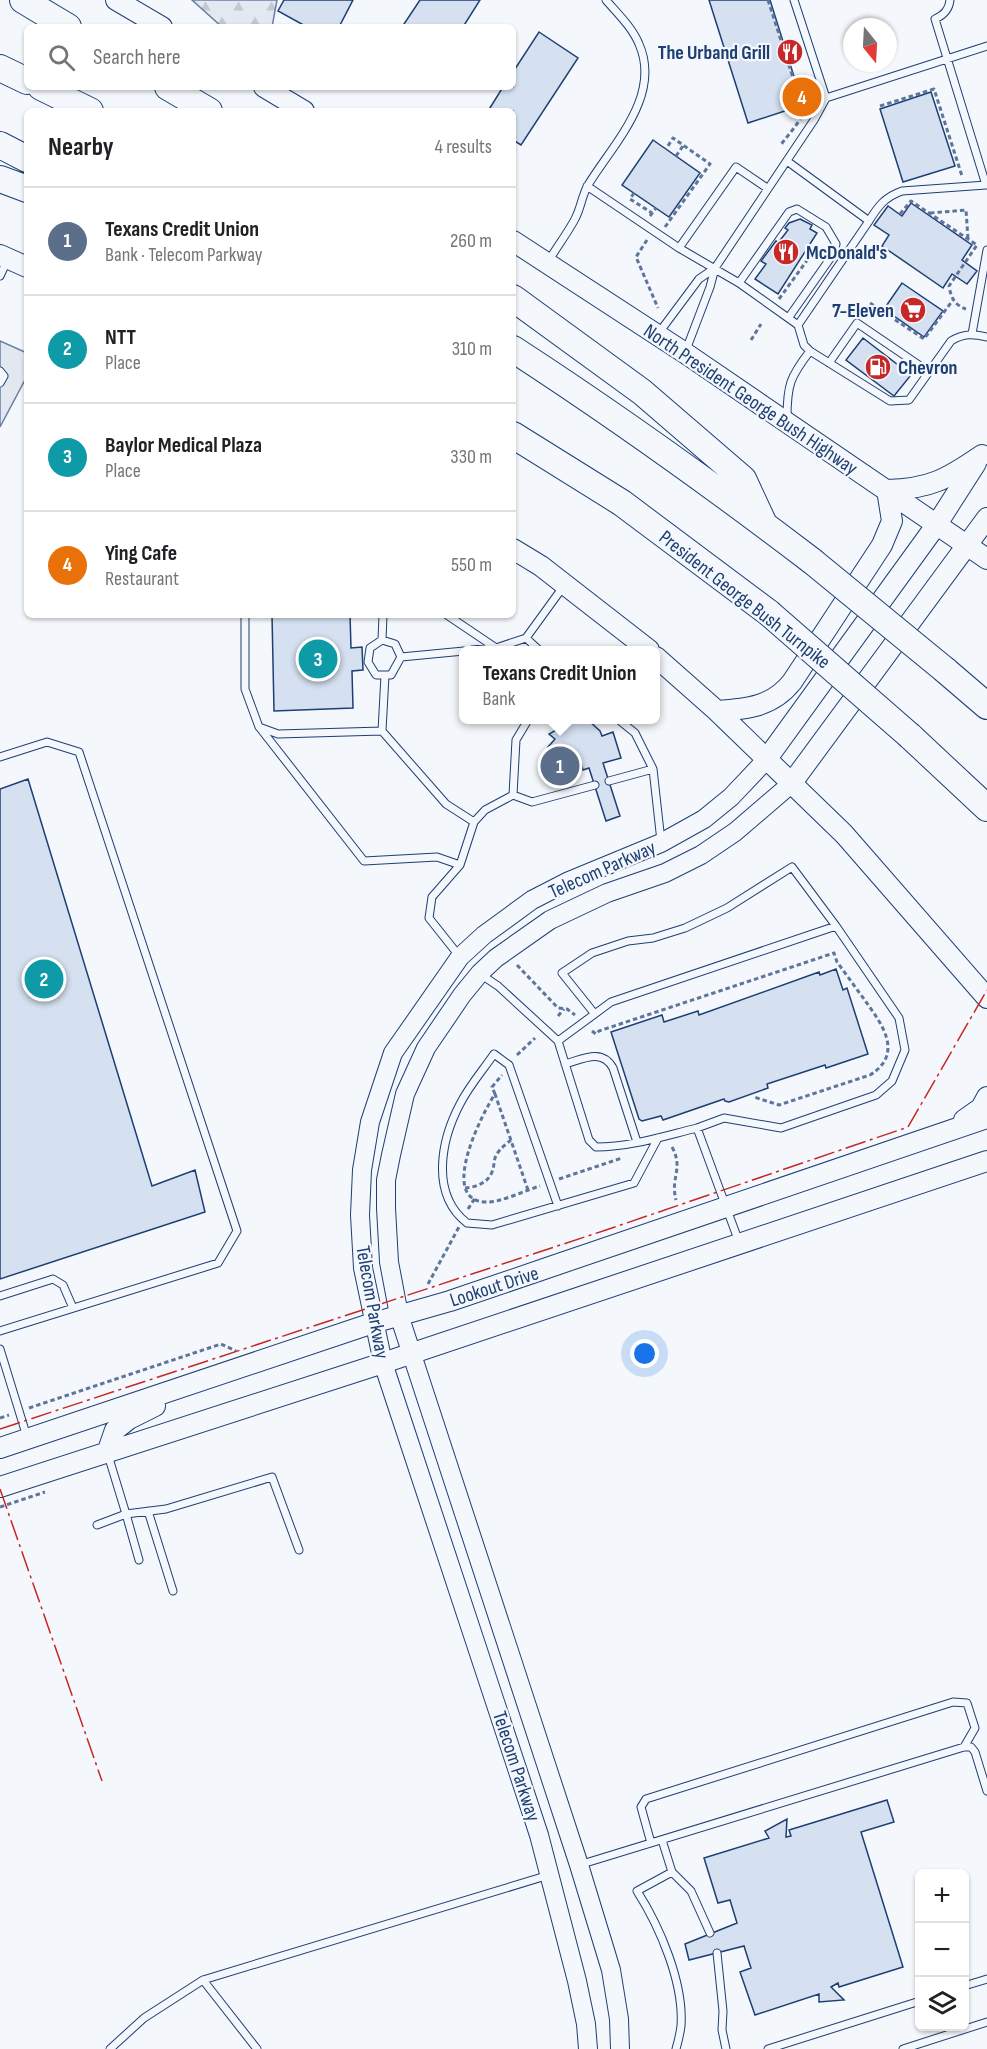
<!DOCTYPE html>
<html lang="en">
<head>
<meta charset="utf-8">
<style>
	:root { --surface:#fff; --page:#f2f2f2; --text:#202124; --muted:#757577; --line:#e0e0e0; --accent:#111827 }
	body { margin:0; font-family:"Sofia Sans Condensed",sans-serif; background:var(--page); color:var(--text) }
	.controls { position:absolute; right:18px; bottom:18px; display:grid; overflow:hidden; border-radius:9px; box-shadow:0 2px 4px #0004 }
	.controls button { width:54px; height:54px; display:grid; place-items:center; padding:0; border:0; border-bottom:2px solid var(--line); background:var(--surface); color:var(--text); font:30px sans-serif }
	.compass { position:absolute; left:843px; top:18px; width:54px; height:54px; border-radius:50%; background:var(--surface); box-shadow:0 2px 4px #0004; rotate:162deg }
	.you { position:absolute; left:645px; top:1354px; width:21px; height:21px; margin:-15px; border:4px solid #fff; border-radius:50%; background:#1a73e8; box-shadow:0 0 0 9px #1a73e833 }
	.badge { display:grid; place-items:center; width:39px; height:39px; border-radius:50%; background:var(--accent); color:#fff; font-size:20px; font-weight:700 }
	.pin { position:absolute; translate:-50% -50%; border:3px solid #fff; box-shadow:0 2px 6px #0006 }
	.popup { position:absolute; left:459px; top:646px; width:201px; height:78px; box-sizing:border-box; display:grid; place-content:center; border-radius:9px; background:var(--surface); filter:drop-shadow(0 2px 4px #0005); font-size:20px; white-space:nowrap; color:var(--muted) }
	.popup b { font-size:22px; color:var(--text) }
	.popup::after { content:''; position:absolute; left:50%; top:100%; margin-left:-12px; border:12px solid transparent; border-top-color:var(--surface) }
	.list { margin:0; padding:0; list-style:none }
	h2 { display:flex; justify-content:space-between; align-items:center; height:78px; margin:0; padding:0 24px; font-size:26px }
	h2 small { font-size:20px; font-weight:400; color:var(--muted) }
	.list li { display:grid; grid-template-columns:39px 1fr auto; gap:18px; align-items:center; box-sizing:border-box; height:108px; padding:0 24px; border-top:2px solid var(--line) }
	.list b { display:block; font-size:22px; white-space:nowrap }
	.list p { margin:0; font-size:20px; white-space:nowrap; color:var(--muted) }
	.list em { font-size:20px; font-style:normal; color:var(--muted) }
	.icon { flex:none; width:33px; height:33px; fill:none; stroke:currentColor; stroke-width:2; stroke-linecap:round; stroke-linejoin:round }
	.map { position:relative; flex:none; width:987px; height:2049px; overflow:hidden }
	.search { position:absolute; background:var(--surface); box-shadow:0 2px 4px #0004; left:24px; top:24px; width:492px; height:66px; display:flex; align-items:center; gap:15px; box-sizing:border-box; padding:0 21px; border-radius:9px; color:var(--muted); font-size:22px }
	.panel { position:absolute; background:var(--surface); box-shadow:0 2px 4px #0004; left:24px; top:108px; width:492px; height:510px; border-radius:9px }
	.map>svg:first-child { display:block }
	.forest { fill:url(#forest-firs); stroke:#687fa3; stroke-width:1.5 }
	.parking { fill:#e3e8f0; stroke:#687fa3; stroke-width:1.5 }
	.building { fill:#d5e0f0; stroke:#1d3f73; stroke-width:1.5 }
	.lines { fill:none; stroke-linecap:round; stroke-linejoin:round }
	.service-casing { stroke:#1d3f73; stroke-width:9 }
	.tertiary-casing { stroke:#1d3f73; stroke-width:20 }
	.secondary-casing { stroke:#1d3f73; stroke-width:22 }
	.motorway-casing { stroke:#1d3f73; stroke-width:28 }
	.path { stroke:#5e769c; stroke-width:3; stroke-dasharray:4.5 3; stroke-linecap:butt }
	.service { stroke:#f4f7fb; stroke-width:7 }
	.tertiary { stroke:#f4f7fb; stroke-width:18 }
	.secondary { stroke:#f4f7fb; stroke-width:20 }
	.motorway { stroke:#f4f7fb; stroke-width:26 }
	.motorway-bridge-casing { stroke:#1d3f73; stroke-width:28; stroke-linecap:butt }
	.motorway-bridge { stroke:#f4f7fb; stroke-width:26 }
	.power { stroke:#c62828; stroke-width:1.5; stroke-dasharray:21 4.5 3 4.5; stroke-linecap:butt }
	.labels { text-anchor:middle; stroke-width:4.5; stroke-linejoin:round; paint-order:stroke }
	.poi-label { font-size:20px; font-weight:bold; fill:#1d3f73; stroke:#f4f7fb; text-anchor:end }
	.street-label { font-size:20px; fill:#1d3f73; stroke:#f4f7fb }
</style>
</head>
<body>
<div class="map">
<svg width="987" height="2049" viewBox="0 0 987 2049">
	<defs>
		<pattern id="forest-firs" width="22" height="20" patternUnits="userSpaceOnUse" patternTransform="scale(1.5)"><rect width="22" height="20" fill="#e3e9f0"/><path d="M5 1l3.5 6h-7zM16 11l3.5 6h-7z" fill="#c2c9d1"/></pattern>
	</defs>
	<rect width="100%" height="100%" fill="#f4f7fb"/>
	<path class="forest" d="M192 0H277L272 27H222Z"/>
	<path class="parking" d="M0 341 27 353V376L0 427Z"/>
	<path class="building" d="M284 0H353L339 27H307L278 11Z
		M420 0H480L463 27H402Z
		M709 0H770L803 105 748 123Z
		M539 32 578 58 521 145 513 140V111H488L503 87H513V72Z
		M931 92 955 166 903 182 880 109Z
		M653 140 700 173 669 217 622 185Z
		M911 203 972 245 962 260 977 271 967 284 952 274 943 288 882 246 889 235 874 225 888 206 902 216Z
		M800 219 812 225 810 229 817 233 778 294 755 279 766 264 761 261 776 241 778 243 788 230 785 228 789 223Z
		M902 283 943 311 924 337 884 309Z
		M863 338 911 375 894 396 846 360Z
		M272 615H350L351 648 362 647 363 670 352 671 353 708 274 711Z
		M573 720H588L600 731 602 736 613 732 621 758 603 763 620 816 606 821 589 768 583 770 581 762 573 765 560 778 550 768 546 760H547L545 751 553 748 548 747 555 739 549 734Z
		M28 779 152 1186 195 1170 205 1212 0 1279V789Z
		M836 969 843 990 847 988 868 1054 826 1068 825 1065 767 1084 768 1088 729 1102 725 1101 724 1099 663 1120 661 1116 642 1121 639 1119 611 1032 662 1015 664 1022 698 1011 699 1015 819 972 820 975Z
		M887 1800 894 1822 861 1832 903 1967 839 1987 838 1983 831 1987 844 2000 819 2002V1994L755 2015 740 1972 751 1968 744 1946 689 1960 685 1944 737 1923 730 1900 718 1903 704 1858 769 1838 765 1831 787 1819 786 1837 791 1836 789 1830Z"/>
	<g class="lines">
		<defs>
			<path id="service" d="M794 0 826 98
				M787 161 869 221C878 206 885 197 902 191L986 185 935 19C944 15 949 10 950 0
				M587 186 679 248 739 283 798 325
				M869 221 798 325 804 345 810 351 890 401 909 400 951 341C964 333 973 334 987 337
				M679 248 736 167 767 188
				M548 262C556 248 567 234 575 219 581 208 582 195 588 185 613 144 662 96 639 44 632 27 617 13 606 0
				M0 276 7 261
				M739 283 789 212 797 209 826 227 836 244 834 253 789 317
				M658 334 699 279 715 268 814 120 826 98 987 46
				M972 334 987 250
				M686 350 710 287 715 268
				M829 363 857 323 929 372
				M0 371 4 376 0 383
				M787 418C787 385 790 377 810 351
				M245 615V689L259 727 278 734 382 731 385 675
				M447 615 496 648
				M526 638 563 587
				M382 640 395 644 401 657 391 675H376L368 662 370 648Z
				M382 640 383 615
				M472 650 496 648 526 638 539 650
				M401 657 464 651
				M619 720 635 733 653 769 661 841
				M260 728 364 861 437 857 460 865
				M382 731 446 804 474 822
				M0 757 47 742 79 752 237 1231 218 1263 0 1331
				M609 781 653 769
				M513 795 532 802 595 785
				M460 957 429 918 432 897 460 865 474 822 485 810 513 795 516 740 528 720
				M480 974 498 986 558 1041 589 1140 596 1147C630 1147 664 1136 697 1128L739 1242
				M594 1013 562 973 592 953 628 941 653 938 685 928 727 908 792 867 836 926
				M558 1041 611 1002 836 926 899 1018 905 1050 892 1081 876 1095 781 1128 724 1118 697 1128
				M565 1064C583 1059 602 1048 613 1068L637 1142
				M558 1206 509 1065 494 1054C483 1070 469 1086 460 1104 441 1140 430 1194 467 1223L492 1225 634 1183 658 1138
				M0 1296 53 1279 63 1285 73 1308
				M0 1349 27 1437
				M148 1511 173 1591
				M97 1525 126 1514 108 1455
				M139 1560 126 1514 166 1509 272 1477 299 1550
				M662 1840 672 1872 637 1891C660 1927 684 1983 681 2026 680 2034 678 2042 676 2049
				M651 1843 641 1807 646 1799 953 1702 967 1703 975 1728 964 1747
				M579 1865 964 1747H971L975 1752 987 1791
				M672 1872 691 1891 710 1933
				M717 1953 723 2011 722 2030 726 2049
				M203 1980 257 2049
				M964 1986 987 1979
				M110 2049 144 2018 203 1980 549 1875
				M768 2049 920 2001
				M903 2049 987 2022"/>
			<path id="tertiary" d="M588 2049 586 2024 577 1981 539 1835 383 1363 363 1268 360 1215 362 1170 370 1122 393 1053 460 957 484 935 532 900 569 881 661 843 704 819 731 797 766 760
				M620 2049 619 2019 611 1970 579 1865 399 1315 389 1262 386 1208V1180L391 1155 405 1094 426 1048 462 995 480 973 496 958 550 920 607 893 665 873 701 855 735 832 791 784"/>
			<path id="secondary" d="M116 0 162 27
				M264 87 304 111
				M513 241 685 353 987 559
				M0 255 27 267
				M513 549 541 566 649 650
				M656 657 717 711 844 834 987 998
				M717 711C747 709 772 707 792 682L882 545 892 521 887 490C930 489 947 479 982 455
				M766 760 937 524 976 463
				M791 784 987 518
				M964 1120 981 1108 987 1097
				M0 1448 373 1323 450 1301 544 1269 987 1118
				M107 1453 115 1430 129 1419 155 1406
				M0 1487 383 1363 987 1161"/>
			<path id="motorway" d="M23 0 68 27
				M0 68 27 81
				M41 87 90 111
				M168 87 209 111
				M0 145 27 159
				M0 179 27 189
				M513 298 642 392 743 479 763 522
				M513 349C616 416 715 487 812 561
				M513 435 622 503 769 613
				M945 670 987 706
				M910 736 987 808"/>
		</defs>
		<use href="#service" class="service-casing"/>
		<use href="#tertiary" class="tertiary-casing"/>
		<use href="#secondary" class="secondary-casing"/>
		<use href="#motorway" class="motorway-casing"/>
		<path class="path" d="M768 0 797 90 807 87C813 110 793 128 780 146
			M880 106 934 89 962 176
			M676 156 683 146
			M634 193 630 199 652 213
			M930 213 966 210 968 239
			M900 214 911 201 977 245 949 286C951 297 954 305 966 309
			M650 216 656 208
			M665 227 710 164 673 138 666 149
			M647 240 636 257 658 308
			M779 299 808 259
			M870 303 924 339 953 300
			M751 340 761 324
			M517 965 558 1008 567 1009 575 1015
			M558 1016 564 1009
			M592 1031 596 1034 599 1031 834 953 837 962C846 974 855 987 864 999 881 1023 905 1053 870 1075L779 1105 754 1097
			M517 1055 535 1038
			M495 1094 492 1087 502 1075
			M672 1147C684 1169 670 1177 676 1200
			M559 1179 622 1158
			M465 1188C476 1187 488 1183 492 1172 494 1167 494 1162 495 1158 498 1150 505 1145 511 1140
			M528 1190 495 1094C483 1112 437 1201 486 1202 500 1203 526 1190 540 1186
			M468 1209 475 1198
			M428 1284 459 1227
			M29 1408 221 1344 236 1351
			M0 1418 9 1415
			M0 1507 45 1492"/>
		<use href="#service" class="service"/>
		<use href="#tertiary" class="tertiary"/>
		<use href="#secondary" class="secondary"/>
		<use href="#motorway" class="motorway"/>
		<defs>
			<path id="motorway-bridge" d="M812 561 945 670
				M769 613 910 736"/>
		</defs>
		<use href="#motorway-bridge" class="motorway-bridge-casing"/>
		<use href="#motorway-bridge" class="motorway-bridge"/>
		<path class="power" d="M0 1429 606 1230 908 1127 987 990
			M0 1489 102 1781"/>
	</g>
	<defs>
		<symbol id="restaurant-disc" viewBox="-11 -11 22 22"><circle r="9.5" fill="#c62828" stroke="#f4f7fb"/><path d="M-5-6h1v4h1v-4h1v4h1v-4h1v5L-1.5 .5V6h-2V.5L-5-1ZM5-6V6H3V1.5H1.5Q1.5-4 5-6Z" fill="#fff"/></symbol>
		<symbol id="supermarket-disc" viewBox="-11 -11 22 22"><circle r="9.5" fill="#c62828" stroke="#f4f7fb"/><path d="M-6-5.5h2.5l.6 2H6L4.5 2H-2.5L-4.4-4H-6ZM-1.5 3.2a1.3 1.3 0 1 0 .1 0ZM3 3.2a1.3 1.3 0 1 0 .1 0Z" fill="#fff"/></symbol>
		<symbol id="fuel-disc" viewBox="-11 -11 22 22"><circle r="9.5" fill="#c62828" stroke="#f4f7fb"/><path d="M-5.5-6h7V0h2V4h1.3V-2.5L3-4.5l.8-.8L6-3V5H2.5V1h-1V6h-7ZM-4.2-4.7v3.2H.2V-4.7Z" fill="#fff"/></symbol>
	</defs>
	<g fill-rule="evenodd">
		<use href="#restaurant-disc" x="775" y="37" width="30" height="30"/>
		<use href="#restaurant-disc" x="771" y="237" width="30" height="30"/>
		<use href="#supermarket-disc" x="898" y="295" width="30" height="30"/>
		<use href="#fuel-disc" x="863" y="352" width="30" height="30"/>
	</g>
	<g class="labels">
		<g class="poi-label">
			<text x="770" y="59">The Urband Grill</text>
			<text x="806" y="259" text-anchor="start">McDonald's</text>
			<text x="894" y="317">7-Eleven</text>
			<text x="898" y="374" text-anchor="start">Chevron</text>
		</g>
		<g class="street-label">
			<text transform="translate(751 399) rotate(34)" y="7">North President George Bush Highway</text>
			<text transform="translate(745 599) rotate(38)" y="7">President George Bush Turnpike</text>
			<text transform="translate(602 869) rotate(-24)" y="7">Telecom Parkway</text>
			<text transform="translate(494 1286) rotate(-18)" y="7">Lookout Drive</text>
			<text transform="translate(373 1302) rotate(80)" y="7">Telecom Parkway</text>
			<text transform="translate(517 1766) rotate(72)" y="7">Telecom Parkway</text>
		</g>
	</g>
</svg>
<div class="controls">
<button>+</button>
<button>−</button>
<button><svg class="icon" aria-label="layers" viewBox="0 0 24 24"><path d="M12 4l9 5-9 5-9-5zM3 14l9 5 9-5"/></svg></button>
</div>
<svg class="compass" viewBox="-18 -18 36 36"><path d="M0-13l5 13h-10z" fill="#e53935"/><path d="M0 13l5-13h-10z" fill="#757577"/></svg>
<div class="you"></div>
<div class="pin badge" style="left:560px;top:766px;background:#5c6f8a">1</div>
<div class="popup"><b>Texans Credit Union</b>Bank</div>
<div class="pin badge" style="left:44px;top:979px;background:#0f9aa8">2</div>
<div class="pin badge" style="left:318px;top:659px;background:#0f9aa8">3</div>
<div class="pin badge" style="left:802px;top:97px;background:#e8710a">4</div>
<div class="search"><svg class="icon" aria-label="search" viewBox="0 0 24 24"><circle cx="10" cy="10" r="6"/><path d="M15 15l6 6"/></svg>Search here</div>
<section class="panel">
<h2>Nearby<small>4 results</small></h2>
<ul class="list">
<li><span class="badge" style="background:#5c6f8a">1</span><div><b>Texans Credit Union</b><p>Bank · Telecom Parkway</p></div><em>260 m</em></li>
<li><span class="badge" style="background:#0f9aa8">2</span><div><b>NTT</b><p>Place</p></div><em>310 m</em></li>
<li><span class="badge" style="background:#0f9aa8">3</span><div><b>Baylor Medical Plaza</b><p>Place</p></div><em>330 m</em></li>
<li><span class="badge" style="background:#e8710a">4</span><div><b>Ying Cafe</b><p>Restaurant</p></div><em>550 m</em></li>
</ul>
</section>
</div>
</body>
</html>
